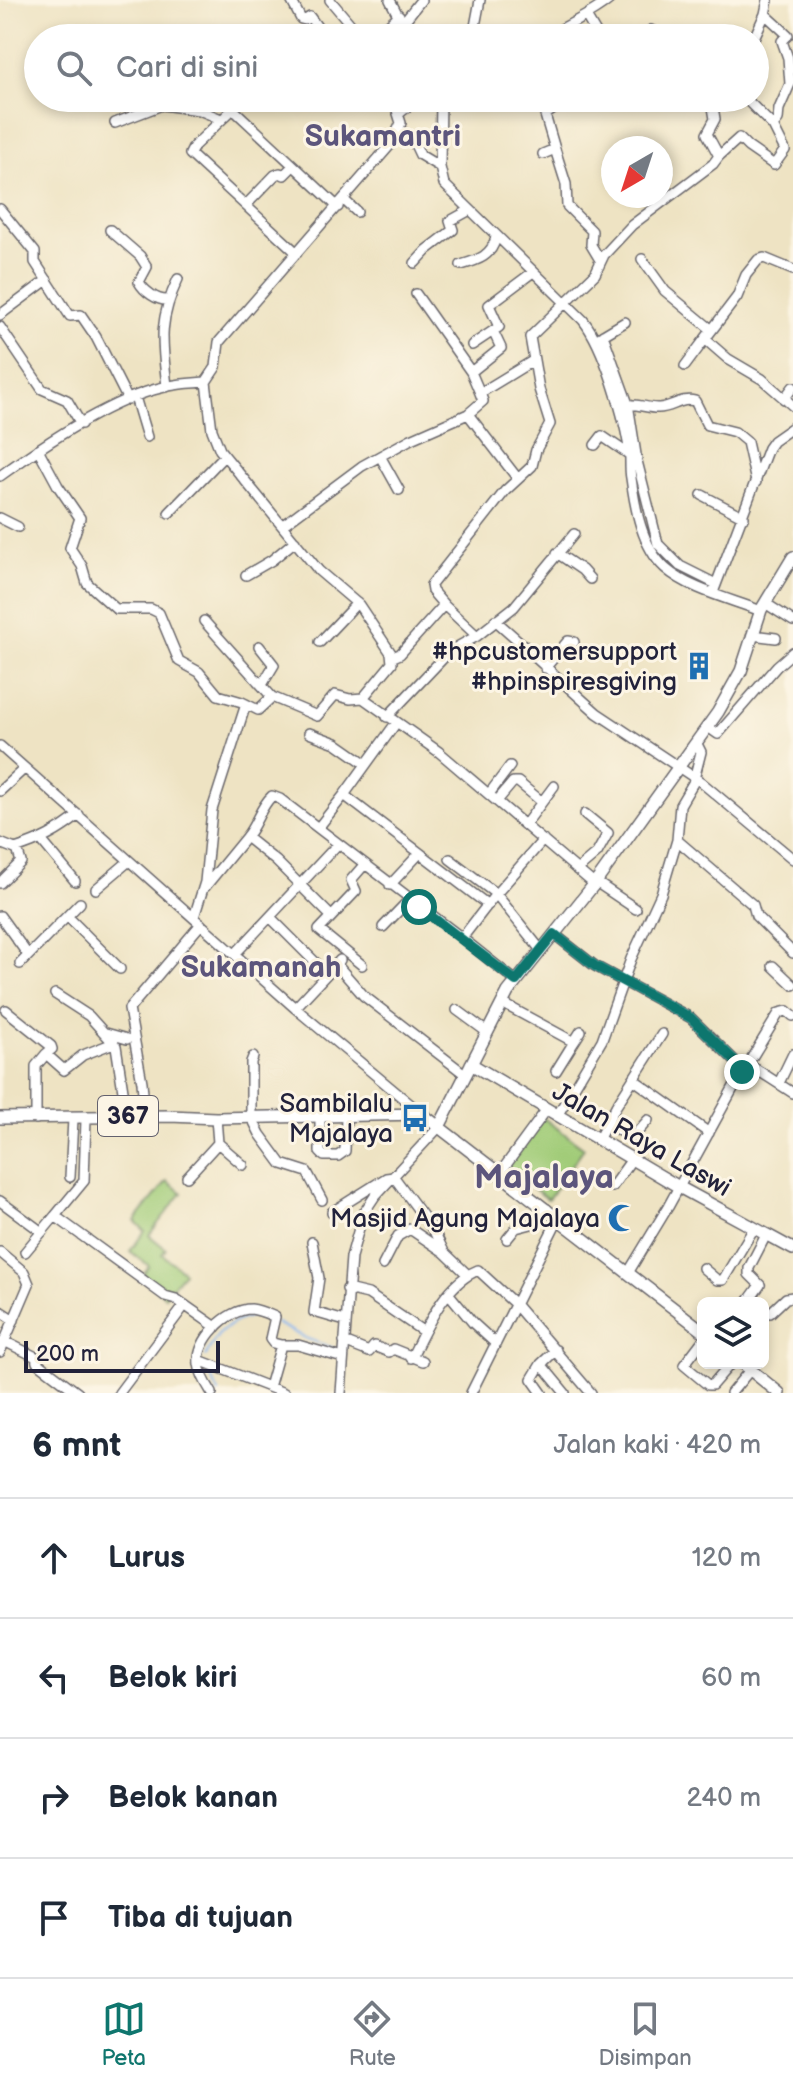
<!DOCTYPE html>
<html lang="id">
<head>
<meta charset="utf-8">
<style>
	:root { --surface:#fff; --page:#f2f2f3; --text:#1f2937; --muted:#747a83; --line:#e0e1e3; --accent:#0f766e }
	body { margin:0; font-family:"Balsamiq Sans",sans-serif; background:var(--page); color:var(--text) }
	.controls { position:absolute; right:24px; bottom:24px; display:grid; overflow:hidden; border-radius:12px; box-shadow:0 4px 12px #0003 }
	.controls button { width:72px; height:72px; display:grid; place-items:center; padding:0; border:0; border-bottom:2px solid var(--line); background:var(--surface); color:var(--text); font:40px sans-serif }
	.compass { position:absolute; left:601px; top:136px; width:72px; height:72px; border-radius:50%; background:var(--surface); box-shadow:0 4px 12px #0003; rotate:219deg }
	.scale { position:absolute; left:24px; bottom:20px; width:196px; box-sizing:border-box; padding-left:8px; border:4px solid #22223b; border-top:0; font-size:22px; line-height:28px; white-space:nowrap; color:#22223b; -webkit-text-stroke:6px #fcf5e5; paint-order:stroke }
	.stop { position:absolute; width:24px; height:24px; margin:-18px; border:6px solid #0f766e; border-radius:50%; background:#fff }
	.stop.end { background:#0f766e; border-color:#fff; box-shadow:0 2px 8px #0008 }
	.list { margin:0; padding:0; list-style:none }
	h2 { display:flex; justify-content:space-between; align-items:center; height:104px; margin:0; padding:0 32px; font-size:34px }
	h2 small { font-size:26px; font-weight:400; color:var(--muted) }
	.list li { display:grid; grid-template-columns:52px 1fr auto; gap:24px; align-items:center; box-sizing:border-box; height:120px; padding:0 32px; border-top:2px solid var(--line) }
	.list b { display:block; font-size:30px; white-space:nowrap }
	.list em { font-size:26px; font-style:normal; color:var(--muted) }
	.icon { flex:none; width:44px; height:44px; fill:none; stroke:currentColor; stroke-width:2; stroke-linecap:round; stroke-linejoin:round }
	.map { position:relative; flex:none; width:793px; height:1393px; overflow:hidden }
	.search { position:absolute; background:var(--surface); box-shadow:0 4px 12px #0003; left:24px; right:24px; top:24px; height:88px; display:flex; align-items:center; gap:20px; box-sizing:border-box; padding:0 28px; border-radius:44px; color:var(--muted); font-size:30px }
	.sheet { height:584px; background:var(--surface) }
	nav { display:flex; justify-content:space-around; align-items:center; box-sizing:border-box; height:112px; border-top:2px solid var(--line); background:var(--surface); font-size:22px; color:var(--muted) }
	nav a { display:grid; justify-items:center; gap:4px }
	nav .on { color:var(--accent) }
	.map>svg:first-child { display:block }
	.green { fill:#a1cc78; stroke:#62775a; stroke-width:2 }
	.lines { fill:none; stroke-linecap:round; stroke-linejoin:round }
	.stream { stroke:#86b6f1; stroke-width:2 }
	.minor-casing { stroke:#69666b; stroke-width:12 }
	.major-casing { stroke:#69666b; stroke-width:14 }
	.minor { stroke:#fff; stroke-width:9 }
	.major { stroke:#fff; stroke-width:11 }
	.route { stroke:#0f766e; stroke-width:10 }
	.labels { text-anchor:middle; stroke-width:6; stroke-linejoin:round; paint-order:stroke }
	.shield { fill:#fcf5e5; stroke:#63616e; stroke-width:2 }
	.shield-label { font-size:24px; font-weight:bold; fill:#22223b }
	.poi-label { font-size:26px; fill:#22223b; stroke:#fcf5e5; text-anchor:end }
	.street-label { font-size:26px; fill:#22223b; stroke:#fcf5e5 }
	.quarter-label { font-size:30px; font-weight:bold; fill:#5c557c; stroke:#fcf5e5 }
	.district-label { font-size:34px; font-weight:bold; fill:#5c557c; stroke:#fcf5e5 }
</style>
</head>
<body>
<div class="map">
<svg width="793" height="1393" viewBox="0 0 793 1393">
	<rect width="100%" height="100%" fill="#fcf5e5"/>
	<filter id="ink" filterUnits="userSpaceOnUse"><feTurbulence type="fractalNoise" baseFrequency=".0125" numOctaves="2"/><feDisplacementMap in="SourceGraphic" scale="16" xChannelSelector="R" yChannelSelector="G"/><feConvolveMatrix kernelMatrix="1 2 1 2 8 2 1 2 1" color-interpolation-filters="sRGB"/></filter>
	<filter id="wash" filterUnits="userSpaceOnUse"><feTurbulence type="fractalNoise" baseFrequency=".006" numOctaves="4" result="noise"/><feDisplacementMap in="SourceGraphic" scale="32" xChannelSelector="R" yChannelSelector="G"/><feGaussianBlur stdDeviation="1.8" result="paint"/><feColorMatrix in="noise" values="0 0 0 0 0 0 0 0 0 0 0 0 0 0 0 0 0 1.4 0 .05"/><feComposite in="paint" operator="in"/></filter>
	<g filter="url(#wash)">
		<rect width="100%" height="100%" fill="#eee3c3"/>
		<path class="green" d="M542 1117 584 1148 548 1199 505 1168Z
			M167 1181 182 1193 149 1235 166 1249 162 1254 184 1272 165 1296 141 1277 149 1266 130 1251 145 1231 135 1221Z"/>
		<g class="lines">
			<path class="stream" d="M276 1323 305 1338 333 1348
				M206 1357C215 1333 230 1320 256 1315
				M206 1367 219 1393"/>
		</g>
	</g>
	<g filter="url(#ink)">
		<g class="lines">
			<defs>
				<path id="minor" d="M291 0 301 19 305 20 310 17 325 38
					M330 0 362 38
					M390 0 401 21
					M765 14 788 35 782 41 788 58 790 84 779 109 778 120 773 126
					M586 16 599 38
					M651 30 666 38
					M473 37 480 0
					M374 38 399 15
					M395 38 402 24 421 0
					M471 38 478 35 494 38
					M547 38C567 24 590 16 609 0
					M754 38 765 14 768 0
					M393 98 401 123 391 144 219 342 216 367 206 382 212 430 220 450 319 571 359 605 391 653 392 663 363 698 439 752 594 884
					M441 98 440 167 444 184 583 320C605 348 623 413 629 447 631 457 629 468 631 478 635 508 642 547 665 568 690 590 731 599 761 611
					M537 98 545 115 569 98
					M400 113 418 98
					M115 123 162 105 199 110 221 119
					M399 130 411 136 420 155 440 167
					M555 149 566 184 567 206 592 231 591 245 600 260
					M543 154 555 149 545 115
					M719 156 739 138 748 147 774 165 785 150 773 126 745 98
					M344 200 357 212
					M247 204 275 175 280 173 284 175 292 167
					M0 209 35 252V262L70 316 81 315 96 337 128 400
					M110 230 140 256 147 267 139 282C144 291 157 301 168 300
					M297 253 190 154 194 146 233 109 338 207
					M642 259 665 291 712 330
					M415 263 427 250 453 230 450 221 470 210
					M461 265C478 260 492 256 496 237
					M793 270 764 258 758 260 746 275 737 297 705 339 728 359 762 379 793 406
					M416 294 471 372
					M0 315 47 280
					M0 327 42 389 67 400 81 424
					M603 335 628 404 637 461 658 544 680 566 716 584
					M600 337 625 322
					M472 345 499 327 489 305 533 272
					M685 366 705 339
					M167 386C162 342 158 321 178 279
					M480 393 471 372 501 348 493 331
					M135 397 147 437
					M784 399 793 387
					M625 405C637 403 646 408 657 408 671 409 681 397 695 401L707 425 735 432 747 442 756 482
					M468 414 483 401 480 393 534 360
					M595 445 602 436 630 455
					M38 449 58 486 80 518 70 548 82 566 87 583 116 609H151L159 613 179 661 199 672 218 695 242 702 258 710 272 697 317 716 335 695 350 699 363 698
					M380 456 399 490
					M0 476C44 444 116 396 169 386 181 383 194 383 206 382
					M702 495 744 517
					M169 513 224 456
					M0 518 18 527
					M283 525 362 466 411 439 468 414 518 479 532 466 536 450 550 424 539 389 530 337 595 274 604 255 632 225 713 164 719 156 707 134 715 119 713 107 716 98
					M557 553 582 570 590 579
					M246 575 272 560 295 541
					M714 590 768 448 773 441 793 427
					M765 603 793 621
					M444 605 477 636
					M495 620 529 650
					M204 621 272 697
					M752 635 776 638
					M320 642 357 603
					M259 646 274 665 262 685
					M393 657 400 654 444 605 432 591 431 585 505 491 518 479
					M537 659 597 713 701 782 793 859
					M545 668 568 641 574 642
					M387 717 450 651 477 636 514 607 574 534
					M396 723 344 795 488 905
					M708 727 718 734 777 666 793 652
					M309 733 336 743 366 764
					M0 746 295 1008 422 1114
					M0 791 25 768
					M489 794 510 766
					M497 801 513 782H518L542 802 525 825
					M542 802 554 786
					M318 828 344 795
					M677 840 753 905 756 916 793 953
					M42 841 75 881
					M0 843 15 849C40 841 58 832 79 815
					M450 859 496 894 543 840
					M577 870 597 853 608 833 585 814
					M596 882 636 909
					M0 883 21 862 17 849
					M390 885 420 853
					M205 887 246 837
					M96 889 129 861
					M0 916 28 955
					M67 916 120 969
					M331 916 276 861 246 837C257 824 260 807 272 796L280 799 462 938
					M194 917 205 882 212 810 246 704
					M270 917 318 965
					M383 927 409 900
					M554 934 595 966 691 1018 736 1062 742 1072 668 1207 628 1273
					M235 954 338 844
					M20 964 80 903
					M337 965 364 996 466 1075
					M362 965 319 930 356 891 351 880 364 865
					M773 966 793 985
					M516 981 462 938 496 894 540 949
					M55 994 89 1016 116 1046 127 1116
					M502 1003 574 1042 581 1031
					M295 1008 340 960
					M6 1010 51 1046 52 1049 46 1054 64 1070 83 1055 111 1044
					M457 1010 487 1032
					M106 1033 127 1039
					M253 1057 251 1062V1116L260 1134 282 1164 307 1172 322 1200
					M748 1064 793 1093
					M741 1070 748 1064 779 1013 787 1011 793 1016
					M556 1071 574 1042
					M633 1079 709 1133
					M779 1083 793 1054
					M145 1116 142 1082 129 1009 201 924
					M320 1116V1152L324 1156H338L345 1151 346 1117
					M557 1116 602 1040 631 959 661 894 677 840 680 805 693 783 701 752 697 744
					M36 1119V1066L46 1054
					M86 1119 84 1181 55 1216 165 1296 176 1299 216 1327
					M607 1121 625 1135 633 1137 648 1120
					M598 1140 616 1106 662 1034
					M218 1143 243 1165
					M500 1173 547 1109
					M70 1177 73 1119
					M187 1177 218 1143 216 1118
					M612 1187 632 1159
					M0 1201 42 1232
					M332 1212 386 1178 394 1177 434 1231 444 1252 468 1275
					M507 1239 516 1228 535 1223 547 1209
					M312 1242 319 1278 314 1312 345 1321
					M0 1252 24 1272 29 1284 0 1352
					M25 1252 55 1216
					M383 1265 398 1236 410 1229 444 1252
					M703 1268 717 1280H723L754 1228
					M347 1289 368 1294 424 1332
					M449 1294 473 1323 495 1343
					M747 1303 760 1285 749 1274V1268L766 1235
					M0 1311 14 1320
					M770 1313 786 1298 793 1297
					M703 1340 684 1365 708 1385H712L731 1363
					M4 1341 36 1357 37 1362 78 1393
					M344 1342 369 1352 374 1346 389 1352 393 1349 423 1361
					M411 1358C427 1327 444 1284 478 1270L515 1304 591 1393
					M199 1360 284 1393
					M541 1364 565 1393
					M269 1387 281 1345H298L343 1358
					M119 1393 185 1305
					M212 1393C207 1385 200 1374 199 1364 196 1340 227 1309 251 1309 260 1310 268 1314 275 1317L270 1339 273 1343 281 1345
					M341 1393 351 1257 363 1214 375 1196 439 1127
					M471 1393 558 1219
					M542 1393 532 1379 541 1364 556 1350
					M731 1393 750 1370"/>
				<path id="major" d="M471 1064 679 1187 793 1249
					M0 1118 170 1116 216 1118 422 1114 703 1331
					M439 1127 508 992 596 882 718 712 741 671 761 610 793 557
					M742 1363 779 1393"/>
			</defs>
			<use href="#minor" class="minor-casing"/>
			<use href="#major" class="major-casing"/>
			<use href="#minor" class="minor"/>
			<use href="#major" class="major"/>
		</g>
	</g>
	<g class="lines" filter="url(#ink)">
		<path class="route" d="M419 907 516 981 554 934 595 966 691 1018 736 1062 742 1072"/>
	</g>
	<defs>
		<symbol id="building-bare" viewBox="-9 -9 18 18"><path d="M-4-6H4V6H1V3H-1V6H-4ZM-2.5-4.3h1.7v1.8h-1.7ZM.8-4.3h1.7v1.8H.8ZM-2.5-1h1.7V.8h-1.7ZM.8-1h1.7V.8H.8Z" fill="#1f6fb2" stroke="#fcf5e5" stroke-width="2.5" paint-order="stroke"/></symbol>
		<symbol id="bus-bare" viewBox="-9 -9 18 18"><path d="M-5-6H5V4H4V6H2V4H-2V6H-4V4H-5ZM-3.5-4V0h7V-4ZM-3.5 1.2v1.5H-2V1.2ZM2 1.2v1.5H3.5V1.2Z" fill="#1f6fb2" stroke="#fcf5e5" stroke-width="2.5" paint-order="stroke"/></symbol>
		<symbol id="mosque-bare" viewBox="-9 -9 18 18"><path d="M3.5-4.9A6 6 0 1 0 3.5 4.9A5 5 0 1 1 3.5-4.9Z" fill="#1f6fb2" stroke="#fcf5e5" stroke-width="2.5" paint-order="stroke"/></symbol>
	</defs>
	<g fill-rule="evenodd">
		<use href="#building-bare" x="679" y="646" width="40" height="40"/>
		<use href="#bus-bare" x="395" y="1098" width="40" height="40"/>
		<use href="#mosque-bare" x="602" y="1198" width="40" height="40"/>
	</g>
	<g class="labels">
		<rect class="shield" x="98" y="1096" width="60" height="40" rx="6"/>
		<g class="shield-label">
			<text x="128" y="1124">367</text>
		</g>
		<g class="poi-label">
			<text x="677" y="660">#hpcustomersupport<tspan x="677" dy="30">#hpinspiresgiving</tspan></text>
			<text x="393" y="1112">Sambilalu<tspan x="393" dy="30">Majalaya</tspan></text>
			<text x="600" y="1227">Masjid Agung Majalaya</text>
		</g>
		<g class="street-label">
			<text transform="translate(642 1139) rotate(30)" y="9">Jalan Raya Laswi</text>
		</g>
		<g class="quarter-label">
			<text x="383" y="146">Sukamantri</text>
			<text x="261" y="977">Sukamanah</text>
		</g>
		<g class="district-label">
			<text x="544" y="1188">Majalaya</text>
		</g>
	</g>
</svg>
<div class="controls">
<button><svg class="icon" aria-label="layers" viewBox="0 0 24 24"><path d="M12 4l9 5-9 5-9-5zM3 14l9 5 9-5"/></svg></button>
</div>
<svg class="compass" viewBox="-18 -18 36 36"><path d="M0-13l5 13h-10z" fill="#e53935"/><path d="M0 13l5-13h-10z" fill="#747a83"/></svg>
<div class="scale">200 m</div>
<div class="stop" style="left:419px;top:907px"></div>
<div class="stop end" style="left:742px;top:1072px"></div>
<div class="search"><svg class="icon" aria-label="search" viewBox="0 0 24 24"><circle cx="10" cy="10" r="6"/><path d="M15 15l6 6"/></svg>Cari di sini</div>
</div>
<section class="sheet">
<h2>6 mnt<small>Jalan kaki · 420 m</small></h2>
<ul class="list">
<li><svg class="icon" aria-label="ahead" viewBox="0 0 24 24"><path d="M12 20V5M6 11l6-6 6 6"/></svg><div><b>Lurus</b></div><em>120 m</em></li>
<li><svg class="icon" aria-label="left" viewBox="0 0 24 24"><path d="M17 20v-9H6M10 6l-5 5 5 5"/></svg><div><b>Belok kiri</b></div><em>60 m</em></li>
<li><svg class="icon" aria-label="right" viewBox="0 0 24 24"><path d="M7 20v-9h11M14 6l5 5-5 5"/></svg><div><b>Belok kanan</b></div><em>240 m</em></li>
<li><svg class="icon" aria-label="arrive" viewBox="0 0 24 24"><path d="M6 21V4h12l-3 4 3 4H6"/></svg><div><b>Tiba di tujuan</b></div></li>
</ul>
</section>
<nav>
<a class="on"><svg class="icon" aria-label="map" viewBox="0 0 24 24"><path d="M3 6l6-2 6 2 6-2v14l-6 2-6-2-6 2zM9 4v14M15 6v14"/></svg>Peta</a>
<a><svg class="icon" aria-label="directions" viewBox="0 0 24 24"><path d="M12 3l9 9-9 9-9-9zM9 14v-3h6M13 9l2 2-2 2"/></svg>Rute</a>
<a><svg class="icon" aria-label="saved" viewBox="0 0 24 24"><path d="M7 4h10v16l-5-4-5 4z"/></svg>Disimpan</a>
</nav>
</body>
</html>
